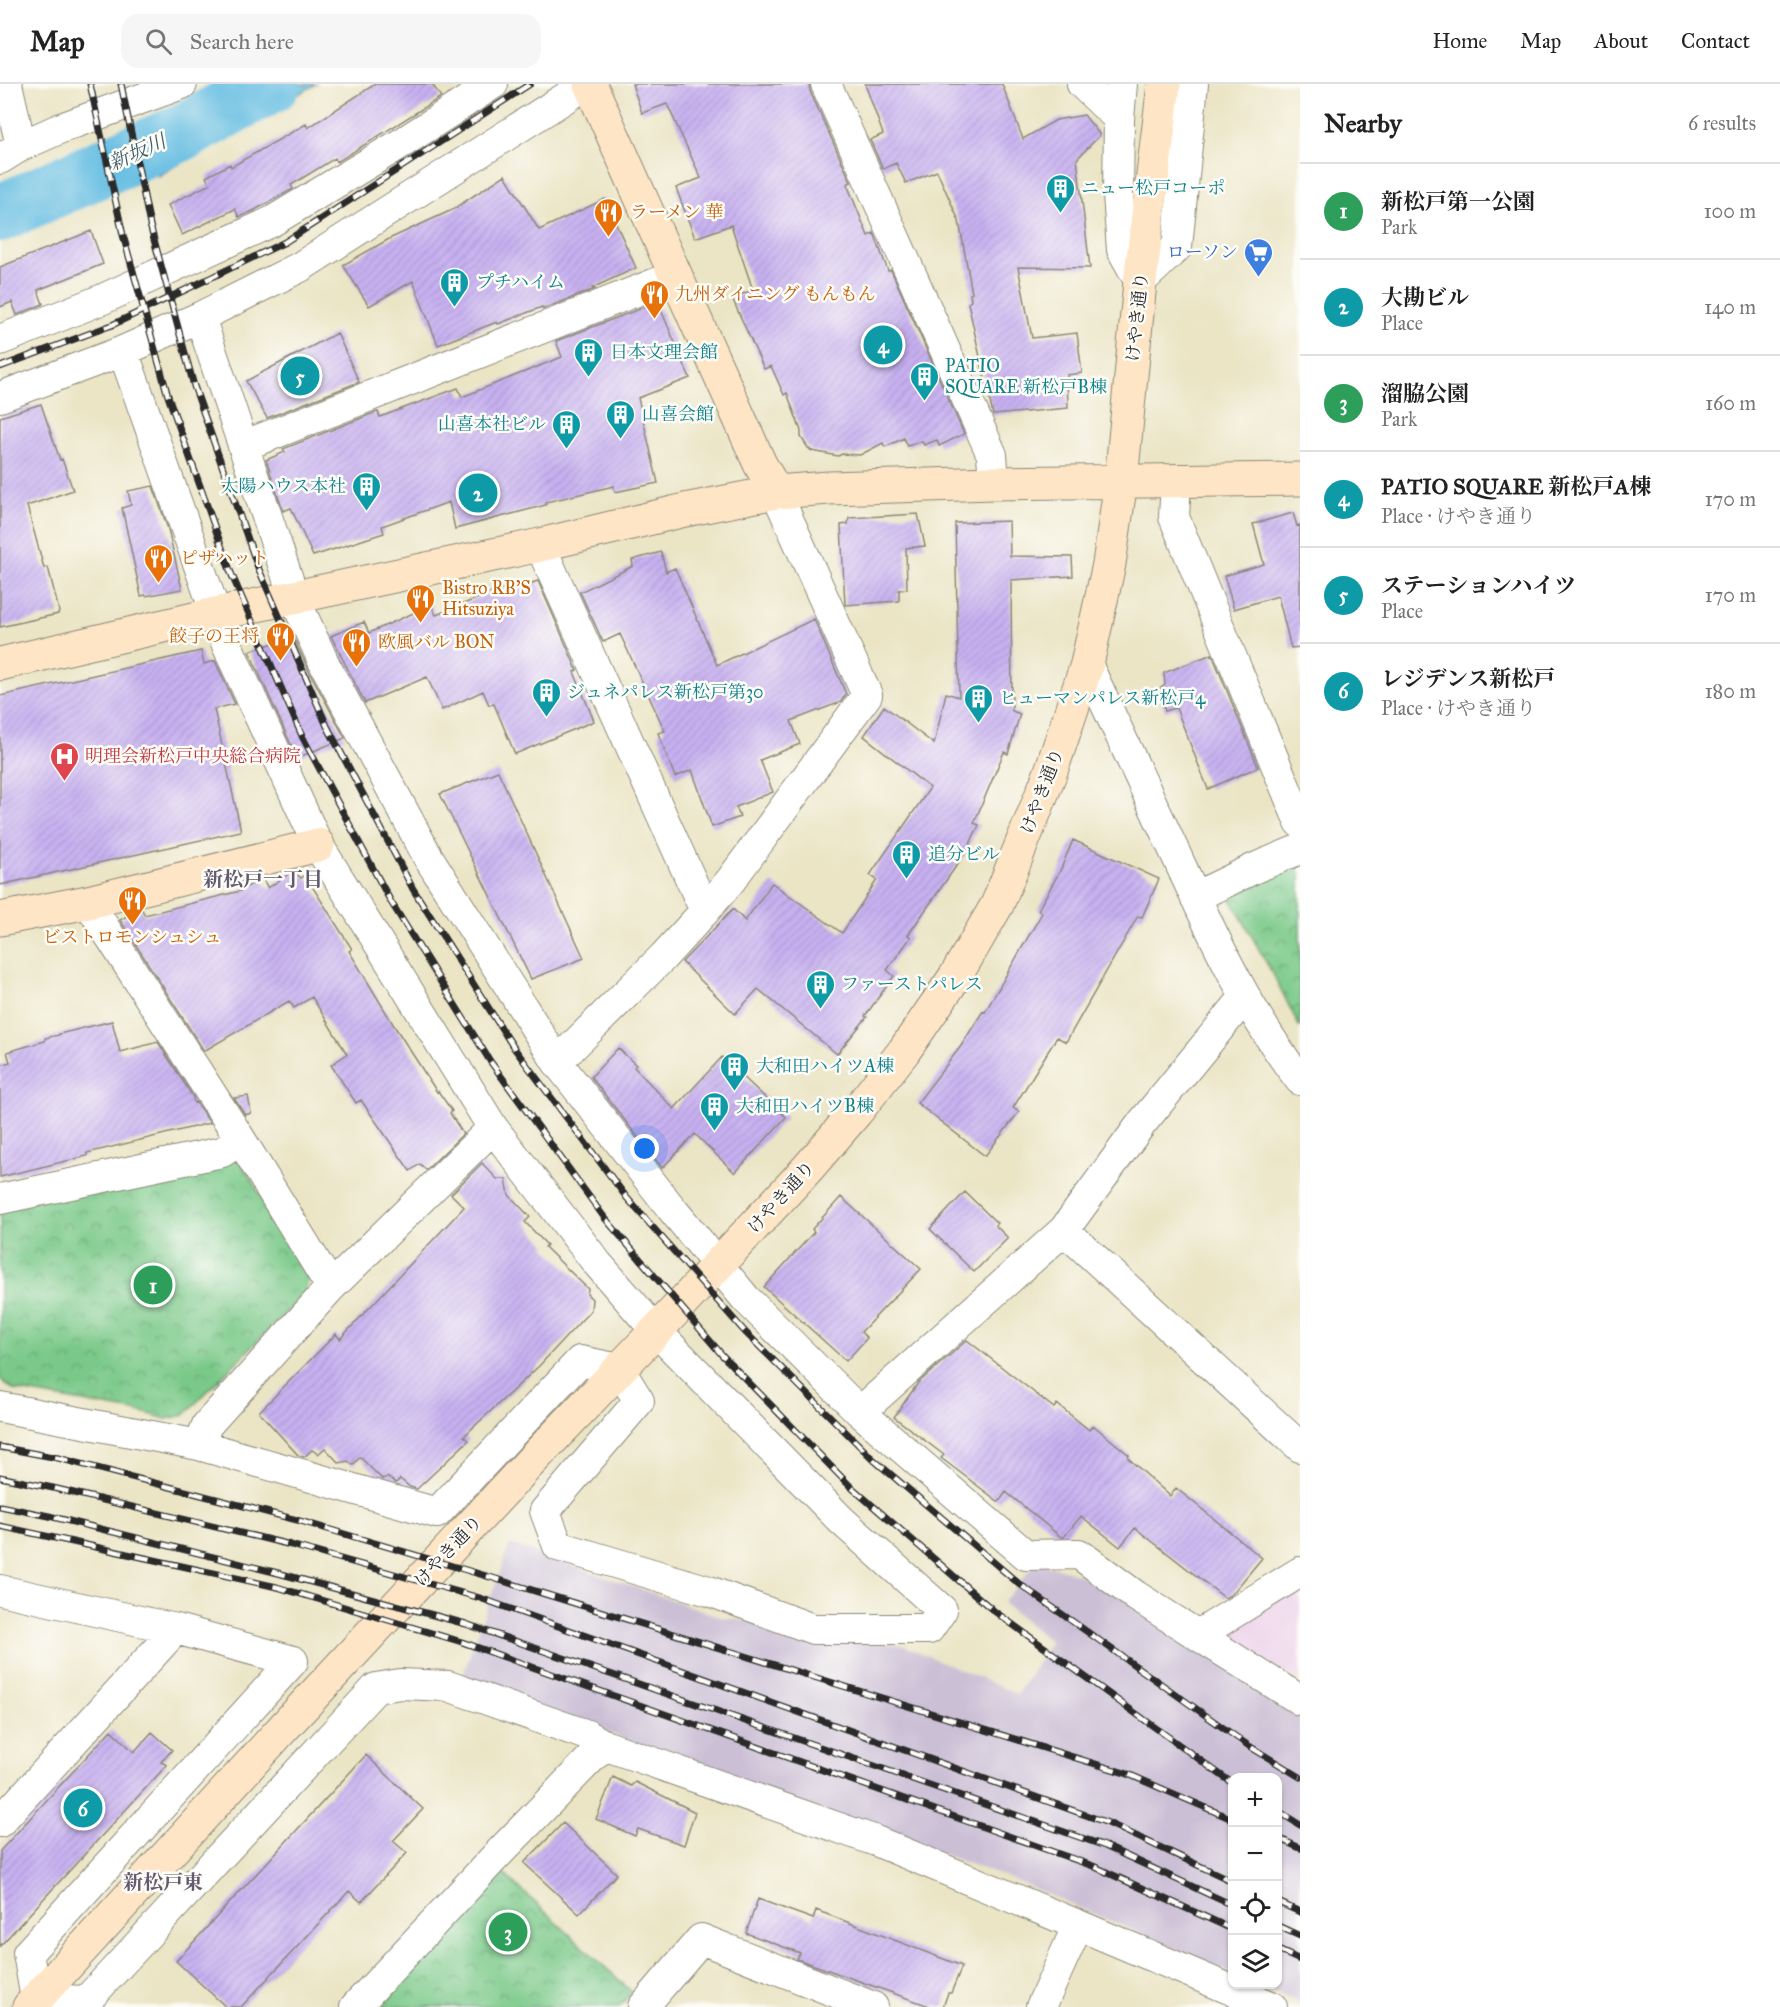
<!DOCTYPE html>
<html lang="en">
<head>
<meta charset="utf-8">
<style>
	:root { --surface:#fff; --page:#f6f6f6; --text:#222; --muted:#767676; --line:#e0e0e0; --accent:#b5179e }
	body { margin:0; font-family:"IM FELL Great Primer","Noto Serif JP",serif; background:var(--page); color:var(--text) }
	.controls { position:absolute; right:18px; bottom:18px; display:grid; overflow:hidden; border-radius:12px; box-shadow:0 2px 4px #0004 }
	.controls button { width:54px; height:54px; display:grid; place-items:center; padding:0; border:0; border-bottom:2px solid var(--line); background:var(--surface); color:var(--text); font:30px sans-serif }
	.you { position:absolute; left:645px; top:1065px; width:21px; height:21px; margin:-15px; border:4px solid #fff; border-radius:50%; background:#1a73e8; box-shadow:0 0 0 9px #1a73e833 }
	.badge { display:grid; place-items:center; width:39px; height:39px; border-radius:50%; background:var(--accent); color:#fff; font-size:20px; font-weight:700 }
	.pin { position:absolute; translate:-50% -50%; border:3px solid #fff; box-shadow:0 2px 6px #0006 }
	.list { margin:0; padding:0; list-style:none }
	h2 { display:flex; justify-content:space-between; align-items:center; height:78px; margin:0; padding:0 24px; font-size:26px }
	h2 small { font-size:20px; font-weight:400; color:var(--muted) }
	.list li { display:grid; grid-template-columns:39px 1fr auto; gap:18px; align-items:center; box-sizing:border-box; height:96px; padding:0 24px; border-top:2px solid var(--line) }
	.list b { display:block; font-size:22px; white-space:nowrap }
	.list p { margin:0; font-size:20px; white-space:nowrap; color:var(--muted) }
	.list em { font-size:20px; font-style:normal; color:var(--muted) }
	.icon { flex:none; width:33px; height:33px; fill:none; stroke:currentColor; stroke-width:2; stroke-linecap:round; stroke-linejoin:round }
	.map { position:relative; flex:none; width:1300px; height:1923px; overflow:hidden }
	header { display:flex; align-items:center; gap:36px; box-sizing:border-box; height:84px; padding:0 30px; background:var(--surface); border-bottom:2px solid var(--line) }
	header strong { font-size:28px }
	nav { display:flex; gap:33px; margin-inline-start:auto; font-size:21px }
	.search { width:420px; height:54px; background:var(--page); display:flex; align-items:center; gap:15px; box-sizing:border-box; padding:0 21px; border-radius:18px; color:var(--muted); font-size:22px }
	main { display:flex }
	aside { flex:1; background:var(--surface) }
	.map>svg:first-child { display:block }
	.built { fill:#ecd1ea }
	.railway { fill:#cbbfd5 }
	.park { fill:url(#park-crowns); stroke:#527a5a; stroke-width:1.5 }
	.water { fill:#65bde2; stroke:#487486; stroke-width:1.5 }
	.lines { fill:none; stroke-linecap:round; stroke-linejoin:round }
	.river { stroke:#65bde2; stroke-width:58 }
	.building { fill:url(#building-hatch) }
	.street-casing { stroke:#8b8878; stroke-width:32 }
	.secondary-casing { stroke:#8b8878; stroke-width:35 }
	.street { stroke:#fff; stroke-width:30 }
	.secondary { stroke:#fee5c5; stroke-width:33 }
	.rail-casing { stroke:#2b2b2b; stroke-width:7 }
	.rail { stroke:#fdfcf7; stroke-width:4.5; stroke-dasharray:14; stroke-linecap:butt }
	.labels { text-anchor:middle; stroke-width:5; stroke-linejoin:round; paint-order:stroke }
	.culture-label { font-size:18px; fill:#0d838f; stroke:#fdfcf7; text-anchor:start }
	.food-label { font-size:18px; fill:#c56008; stroke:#fdfcf7; text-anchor:start }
	.shop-label { font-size:18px; fill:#366cbe; stroke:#fdfcf7; text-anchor:end }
	.street-label { font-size:18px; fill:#2b2b2b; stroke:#fdfcf7 }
	.health-label { font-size:18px; fill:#be3a42; stroke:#fdfcf7; text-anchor:start }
	.water-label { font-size:20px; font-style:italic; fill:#3f5e6b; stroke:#fdfcf7 }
	.neighbourhood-label { font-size:20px; font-weight:bold; fill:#625a70; stroke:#fdfcf7 }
</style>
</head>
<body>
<header>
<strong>Map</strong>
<div class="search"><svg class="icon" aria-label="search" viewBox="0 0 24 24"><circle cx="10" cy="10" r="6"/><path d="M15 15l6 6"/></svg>Search here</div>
<nav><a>Home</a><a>Map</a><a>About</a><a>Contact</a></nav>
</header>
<main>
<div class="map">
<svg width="1300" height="1923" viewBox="0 0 1300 1923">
	<defs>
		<pattern id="park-crowns" width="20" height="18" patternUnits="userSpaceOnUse" patternTransform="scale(1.5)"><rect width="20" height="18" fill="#7ac989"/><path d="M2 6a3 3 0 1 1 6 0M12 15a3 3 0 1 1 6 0" fill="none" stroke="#64a370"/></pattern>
		<pattern id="building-hatch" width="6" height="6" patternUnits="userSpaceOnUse" patternTransform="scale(1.5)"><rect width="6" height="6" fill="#c8b1f1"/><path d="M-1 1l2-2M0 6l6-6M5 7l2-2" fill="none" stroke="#ac98cf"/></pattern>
	</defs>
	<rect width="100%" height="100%" fill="#fdfcf7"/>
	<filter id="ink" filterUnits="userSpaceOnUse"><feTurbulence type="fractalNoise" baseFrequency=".0167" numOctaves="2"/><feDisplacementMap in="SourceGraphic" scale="12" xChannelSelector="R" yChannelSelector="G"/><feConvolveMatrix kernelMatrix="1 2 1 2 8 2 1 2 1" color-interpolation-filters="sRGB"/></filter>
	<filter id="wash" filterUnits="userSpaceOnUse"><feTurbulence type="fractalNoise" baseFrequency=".008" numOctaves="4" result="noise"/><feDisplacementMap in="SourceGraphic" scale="24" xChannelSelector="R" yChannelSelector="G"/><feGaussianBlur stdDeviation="1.35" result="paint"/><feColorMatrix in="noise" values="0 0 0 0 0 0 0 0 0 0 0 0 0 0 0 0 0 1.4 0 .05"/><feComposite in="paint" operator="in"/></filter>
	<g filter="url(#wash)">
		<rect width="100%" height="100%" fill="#ebe5c6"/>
		<path class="built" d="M1300 1502V1597L1222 1551Z"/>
		<path class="railway" d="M510 1460 721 1533 905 1562 1017 1610 1051 1558 1003 1519 1037 1477 1094 1496 1300 1627V1919L1258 1901 1278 1900V1694H1232V1889L1019 1798 461 1595Z"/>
		<path class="park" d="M1296 781 1300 788V944L1275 894 1227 808Z
			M225 1073 240 1077 309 1193 305 1209 184 1331 166 1335 146 1329 14 1306 0 1295V1124Z
			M502 1788 632 1908 619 1923H381Z"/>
		<path class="water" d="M221 0H316L158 92 148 42Z"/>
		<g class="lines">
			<path class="river" d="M0 129 185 47 271 0"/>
		</g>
		<g id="blocks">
			<path class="building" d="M375 0H432L441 13 337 78 335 74 291 101 293 105 253 127 239 133 235 125 182 151 168 121 210 100 206 93 230 80 231 83 306 40 308 44Z
				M632 0H809L810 7 851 98 847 100 868 152 874 149 888 187 891 186 964 350 939 362 937 356 924 361 922 357 907 362 904 354 885 363 883 359 860 371 842 370 838 372 812 367 808 364 801 353V347L787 309 784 311 771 282 764 285 732 214 753 206 731 141 695 154 676 104 701 94 667 20 642 29Z
				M865 0H1002L1023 55 1056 36 1084 31 1100 51 1077 75 1090 184 1018 183 1032 254 1077 249 1082 289 1067 291 1068 324 993 331 968 219 971 217 970 210 972 209 959 137 937 87 906 99 896 79 883 85 870 56 883 50Z
				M505 91 539 146 605 115 636 184 592 204 595 205 543 225 542 223 498 240 497 238 438 261 413 197 369 222 343 181 391 154 452 126Z
				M91 147 103 180 38 206 43 220 17 231 12 218 0 223V183Z
				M647 222 661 226 690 294 638 314 658 399 615 408 614 402 546 418V421L455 445 449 418 382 442 384 449 313 472 291 424 283 427 266 376 285 368 283 365 374 329 378 328 380 333 458 304 462 313 562 273 556 257Z
				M337 249 359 298 267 334 246 297Z
				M41 320 60 376 62 375 73 406 27 422 44 484 48 483 59 527 58 530 0 543V333Z
				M153 402 168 445 182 505 146 512 145 511 141 512 122 424 131 421 128 407Z
				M1293 429 1297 442 1300 441V563L1291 564 1278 512 1234 525 1224 492 1264 480 1253 440Z
				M918 430 925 462 906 464 907 505 899 506V517L845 521 841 441 848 440 849 434Z
				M1009 437 1010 472 1072 473 1073 492 1011 496 1012 627 1020 630 1008 670 1004 668 974 739 979 741 966 768 908 851 911 853 887 886 894 892 865 932 867 933 837 970 758 905 735 930 682 878 733 825 745 837 772 799 842 849 877 796 870 791 930 704 864 652 884 622 934 660 946 609 959 613 955 439Z
				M661 468 666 488 675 484 717 581 814 535 846 610 841 618 791 637 800 660 760 676 773 708 736 723 740 733 712 743 692 686 675 693 658 649 665 647 620 550 603 558 580 508 633 482 632 476Z
				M538 497 571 572 577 586 574 588 594 637 515 670 494 620 489 621 483 607 442 626 427 593 365 619 331 552 364 538 369 549 431 521 436 531 503 504 505 508Z
				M293 553 310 589 345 654 297 674 249 567Z
				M201 567 204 580 215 577 235 620 214 625 241 747 0 801V612Z
				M1212 570 1258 683 1208 705 1176 624 1165 627 1158 606 1165 601 1164 589Z
				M498 687 584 874 531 895 440 710Z
				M1073 756 1159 795 1142 833 1138 832 1066 958 1057 953 1013 1024 1019 1028 985 1072 917 1019 961 962 983 927 985 928 1042 829 1038 826 1060 787Z
				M293 787 301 794 305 791 352 865 349 867 393 940 437 1008 438 1007 452 1027 450 1029 463 1050 426 1086 420 1080 410 1087 361 1016 356 1019 331 981 347 970 312 913 294 924 289 917 204 967 120 836 141 824 145 831 240 807 262 794 268 804Z
				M112 937 120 968 158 958 193 1013 194 1019 196 1018 210 1039 87 1069V1072L0 1093V981L10 978 7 968 45 957V954L59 951V950Z
				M618 964 636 981 634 983 674 1025 722 973 786 1033 735 1089 695 1050 662 1084 591 993Z
				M248 1012 251 1029 245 1031 234 1014Z
				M482 1079 497 1095H506L509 1111 530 1133 525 1138 547 1161 545 1163 588 1205 587 1210 592 1215 591 1226 539 1282 464 1352 469 1356 417 1405 410 1403 400 1395 396 1399 387 1393 382 1395 360 1373 353 1381 348 1377 339 1379 325 1364 318 1370 312 1366 304 1373 298 1371 259 1328 336 1250 340 1255 464 1123 451 1110Z
				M965 1108 997 1139 995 1141 1008 1154 974 1188 930 1145Z
				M841 1113 921 1185 861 1248 867 1254 846 1277 764 1203 814 1148 812 1145Z
				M967 1256 1054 1324 1057 1320 1089 1346 1093 1341 1129 1371 1128 1374 1170 1412 1176 1404 1262 1474 1232 1510 1225 1514 1135 1444 1120 1463 1081 1432 1064 1453H1061L1006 1408 999 1418 941 1374 944 1371 894 1333 918 1299Z
				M111 1646 134 1668 152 1648 172 1666 161 1678 167 1681 0 1862V1767Z
				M366 1671 423 1725 393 1757 407 1769 361 1818 349 1807 241 1923H226L176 1877Z
				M613 1693 631 1702 635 1698 695 1728 684 1761 638 1745 635 1752 596 1735Z
				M563 1739 617 1790 579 1830 524 1779Z
				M758 1815 813 1835 816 1826 962 1882 951 1909H948L943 1923H932L797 1875 800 1869 746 1849Z"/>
		</g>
	</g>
	<g filter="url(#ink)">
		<use href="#blocks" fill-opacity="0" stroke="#8b8878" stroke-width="1.5"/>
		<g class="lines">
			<defs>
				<path id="street" d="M7 0 21 62
					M826 0 992 371 994 399
					M1082 0 1119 35
					M1122 0 1119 35 1118 110 1122 166 1140 198 1177 163 1193 0
					M0 75 21 62 61 44 182 0
					M200 233 294 513 325 581 428 773 557 978 672 1125 746 1215 860 1328 1026 1471 1079 1470 1136 1512 1300 1616
					M0 256 103 215 271 138 405 57 493 0
					M0 313 123 267 200 233 300 183 587 0
					M243 362 677 191
					M1176 398 1174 433 1300 739
					M540 461 705 827 663 873 557 978
					M1087 580C1117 644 1147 709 1177 773 1212 850 1248 929 1300 996
					M1195 813 1255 784 1300 765
					M88 818 241 1056 331 1203
					M705 827 731 796 867 611 776 408
					M0 1115 222 1068 241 1056
					M1064 1146 1300 1363
					M0 1323 199 1361 437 1429 580 1277 619 1285 639 1317 545 1427 558 1462 709 1507 813 1545H929L942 1526 841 1436 656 1247 597 1179 493 1044 318 761 227 561 123 267
					M860 1328 1064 1146 1142 1039 1245 913
					M199 1361 207 1341 331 1203 493 1044
					M0 1506 176 1545 293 1577 28 1869 36 1915 46 1923
					M1198 1551 1300 1488
					M0 1738 176 1545
					M1078 1841 1272 1923
					M36 1915 86 1917 376 1604 400 1600 448 1602 587 1651 604 1661
					M355 1923 497 1771 604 1661 876 1757 1078 1841 1041 1923
					M643 1923 701 1855 873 1923"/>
				<path id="secondary" d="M590 0 760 380 776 408
					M0 580 215 530 540 461 685 426 776 408 829 404 994 399 1300 395
					M0 835 88 818 318 761
					M29 1923 285 1642 537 1371 656 1247 808 1084 857 1027 904 967 955 893 997 821 1050 690 1087 580 1109 480 1121 397 1140 198 1164 0"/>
			</defs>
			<use href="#street" class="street-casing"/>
			<use href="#secondary" class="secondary-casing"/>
			<use href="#street" class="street"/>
			<use href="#secondary" class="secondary"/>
			<defs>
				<path id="rail" d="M90 0 123 151 168 312 231 489 303 654 391 818 490 977 604 1133 723 1272 850 1402 994 1527 1232 1699
					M121 0 150 141 194 302 257 481 327 642 413 805 514 964 627 1114 745 1248 874 1376 1018 1499 1249 1662 1300 1693
					M0 283 112 241 285 158 530 0
					M0 1363 58 1374 297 1436 493 1494 1128 1690 1232 1735
					M0 1393 53 1404 291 1461 480 1514 1108 1739 1232 1797
					M0 1422 49 1432 278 1489 466 1540 1105 1762 1232 1821
					M0 1442 277 1503 462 1558 1093 1782 1232 1845
					M1278 1727 1300 1741
					M1278 1754 1300 1764
					M1278 1818 1300 1828
					M1278 1842 1300 1852
					M1278 1866 1300 1876"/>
			</defs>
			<use href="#rail" class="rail-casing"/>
			<use href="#rail" class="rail"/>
		</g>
	</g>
	<defs>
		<symbol id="building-pin" viewBox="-11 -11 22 30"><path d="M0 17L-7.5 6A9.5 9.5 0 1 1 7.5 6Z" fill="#0f9aa8" stroke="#fdfcf7"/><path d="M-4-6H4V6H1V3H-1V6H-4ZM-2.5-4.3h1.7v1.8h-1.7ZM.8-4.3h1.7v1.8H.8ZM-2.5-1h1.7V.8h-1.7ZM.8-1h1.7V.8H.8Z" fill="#fff"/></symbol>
		<symbol id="restaurant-pin" viewBox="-11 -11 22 30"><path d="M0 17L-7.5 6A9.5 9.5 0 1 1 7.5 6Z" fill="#e8710a" stroke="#fdfcf7"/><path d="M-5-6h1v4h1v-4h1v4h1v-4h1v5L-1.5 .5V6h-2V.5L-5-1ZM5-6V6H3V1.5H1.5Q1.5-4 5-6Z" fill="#fff"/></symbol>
		<symbol id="supermarket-pin" viewBox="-11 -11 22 30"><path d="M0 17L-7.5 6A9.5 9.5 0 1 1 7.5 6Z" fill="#3f7fe0" stroke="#fdfcf7"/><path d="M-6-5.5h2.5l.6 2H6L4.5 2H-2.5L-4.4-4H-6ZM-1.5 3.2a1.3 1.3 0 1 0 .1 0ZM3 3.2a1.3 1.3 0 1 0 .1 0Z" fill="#fff"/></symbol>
		<symbol id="hospital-pin" viewBox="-11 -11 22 30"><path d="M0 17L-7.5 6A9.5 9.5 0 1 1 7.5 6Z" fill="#e0444e" stroke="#fdfcf7"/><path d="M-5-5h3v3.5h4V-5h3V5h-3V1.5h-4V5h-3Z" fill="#fff"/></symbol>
	</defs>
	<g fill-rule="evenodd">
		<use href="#building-pin" x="1044" y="88" width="33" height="45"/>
		<use href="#restaurant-pin" x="592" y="112" width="33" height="45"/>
		<use href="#supermarket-pin" x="1242" y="152" width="33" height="45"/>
		<use href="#building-pin" x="438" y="182" width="33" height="45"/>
		<use href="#restaurant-pin" x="638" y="194" width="33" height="45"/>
		<use href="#building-pin" x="572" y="252" width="33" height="45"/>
		<use href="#building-pin" x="908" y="276" width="33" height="45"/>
		<use href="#building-pin" x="604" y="314" width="33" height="45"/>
		<use href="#building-pin" x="550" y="324" width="33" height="45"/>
		<use href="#building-pin" x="350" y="386" width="33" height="45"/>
		<use href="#restaurant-pin" x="142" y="458" width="33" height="45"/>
		<use href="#restaurant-pin" x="404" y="498" width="33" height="45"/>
		<use href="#restaurant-pin" x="264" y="536" width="33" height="45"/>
		<use href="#restaurant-pin" x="340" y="542" width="33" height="45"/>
		<use href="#building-pin" x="530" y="592" width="33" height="45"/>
		<use href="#building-pin" x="962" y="598" width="33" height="45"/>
		<use href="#hospital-pin" x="48" y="656" width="33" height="45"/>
		<use href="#building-pin" x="890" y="754" width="33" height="45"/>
		<use href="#restaurant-pin" x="116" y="800" width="33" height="45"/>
		<use href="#building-pin" x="804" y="884" width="33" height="45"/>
		<use href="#building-pin" x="718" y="966" width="33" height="45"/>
		<use href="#building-pin" x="698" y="1006" width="33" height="45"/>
	</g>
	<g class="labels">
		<g class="culture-label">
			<text x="1081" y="110">ニュー松戸コーポ</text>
			<text x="476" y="204">プチハイム</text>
			<text x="610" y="274">日本文理会館</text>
			<text x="945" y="288">PATIO<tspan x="945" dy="21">SQUARE 新松戸B棟</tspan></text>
			<text x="642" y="336">山喜会館</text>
			<text x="546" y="346" text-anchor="end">山喜本社ビル</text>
			<text x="346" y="408" text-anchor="end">太陽ハウス本社</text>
			<text x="567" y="614">ジュネパレス新松戸第30</text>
			<text x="999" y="620">ヒューマンパレス新松戸4</text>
			<text x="928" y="776">追分ビル</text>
			<text x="841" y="906">ファーストパレス</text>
			<text x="756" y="988">大和田ハイツA棟</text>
			<text x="736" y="1028">大和田ハイツB棟</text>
		</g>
		<g class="food-label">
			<text x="630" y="134">ラーメン 華</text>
			<text x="675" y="216">九州ダイニング もんもん</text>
			<text x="180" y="480">ピザハット</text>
			<text x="442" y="510">Bistro RB'S<tspan x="442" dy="21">Hitsuziya</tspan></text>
			<text x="259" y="558" text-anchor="end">餃子の王将</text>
			<text x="378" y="564">欧風バル BON</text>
			<text x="132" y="859" text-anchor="middle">ビストロモンシュシュ</text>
		</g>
		<g class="shop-label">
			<text x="1238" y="174">ローソン</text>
		</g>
		<g class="street-label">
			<text transform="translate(1137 233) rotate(-84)" y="6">けやき通り</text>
			<text transform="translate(1042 707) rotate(-69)" y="6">けやき通り</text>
			<text transform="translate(781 1113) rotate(-48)" y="6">けやき通り</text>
			<text transform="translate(448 1467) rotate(-47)" y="6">けやき通り</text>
		</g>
		<g class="health-label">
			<text x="85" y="678">明理会新松戸中央総合病院</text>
		</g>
		<g class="water-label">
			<text transform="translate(137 68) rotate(-24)" y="7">新坂川</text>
		</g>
		<g class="neighbourhood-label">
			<text x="263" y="802">新松戸一丁目</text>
			<text x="163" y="1805">新松戸東</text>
		</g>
	</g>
</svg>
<div class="controls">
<button>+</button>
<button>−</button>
<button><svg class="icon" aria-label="locate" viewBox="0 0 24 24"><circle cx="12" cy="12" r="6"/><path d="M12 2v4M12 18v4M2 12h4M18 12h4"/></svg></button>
<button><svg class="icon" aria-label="layers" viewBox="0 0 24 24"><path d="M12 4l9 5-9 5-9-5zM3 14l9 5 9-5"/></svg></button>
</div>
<div class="you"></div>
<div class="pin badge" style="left:153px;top:1201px;background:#2e9e5b">1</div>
<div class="pin badge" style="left:478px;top:409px;background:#0f9aa8">2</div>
<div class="pin badge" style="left:508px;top:1848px;background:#2e9e5b">3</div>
<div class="pin badge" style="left:883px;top:261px;background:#0f9aa8">4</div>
<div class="pin badge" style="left:300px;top:292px;background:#0f9aa8">5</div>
<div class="pin badge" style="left:83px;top:1724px;background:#0f9aa8">6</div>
</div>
<aside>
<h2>Nearby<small>6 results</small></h2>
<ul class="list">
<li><span class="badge" style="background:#2e9e5b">1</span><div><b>新松戸第一公園</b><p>Park</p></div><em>100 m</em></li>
<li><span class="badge" style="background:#0f9aa8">2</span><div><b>大勘ビル</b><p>Place</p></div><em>140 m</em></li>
<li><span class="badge" style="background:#2e9e5b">3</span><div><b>溜脇公園</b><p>Park</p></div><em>160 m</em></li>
<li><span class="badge" style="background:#0f9aa8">4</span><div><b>PATIO SQUARE 新松戸A棟</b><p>Place · けやき通り</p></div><em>170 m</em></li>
<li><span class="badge" style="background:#0f9aa8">5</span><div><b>ステーションハイツ</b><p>Place</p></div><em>170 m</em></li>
<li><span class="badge" style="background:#0f9aa8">6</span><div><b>レジデンス新松戸</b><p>Place · けやき通り</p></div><em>180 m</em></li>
</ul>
</aside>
</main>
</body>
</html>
